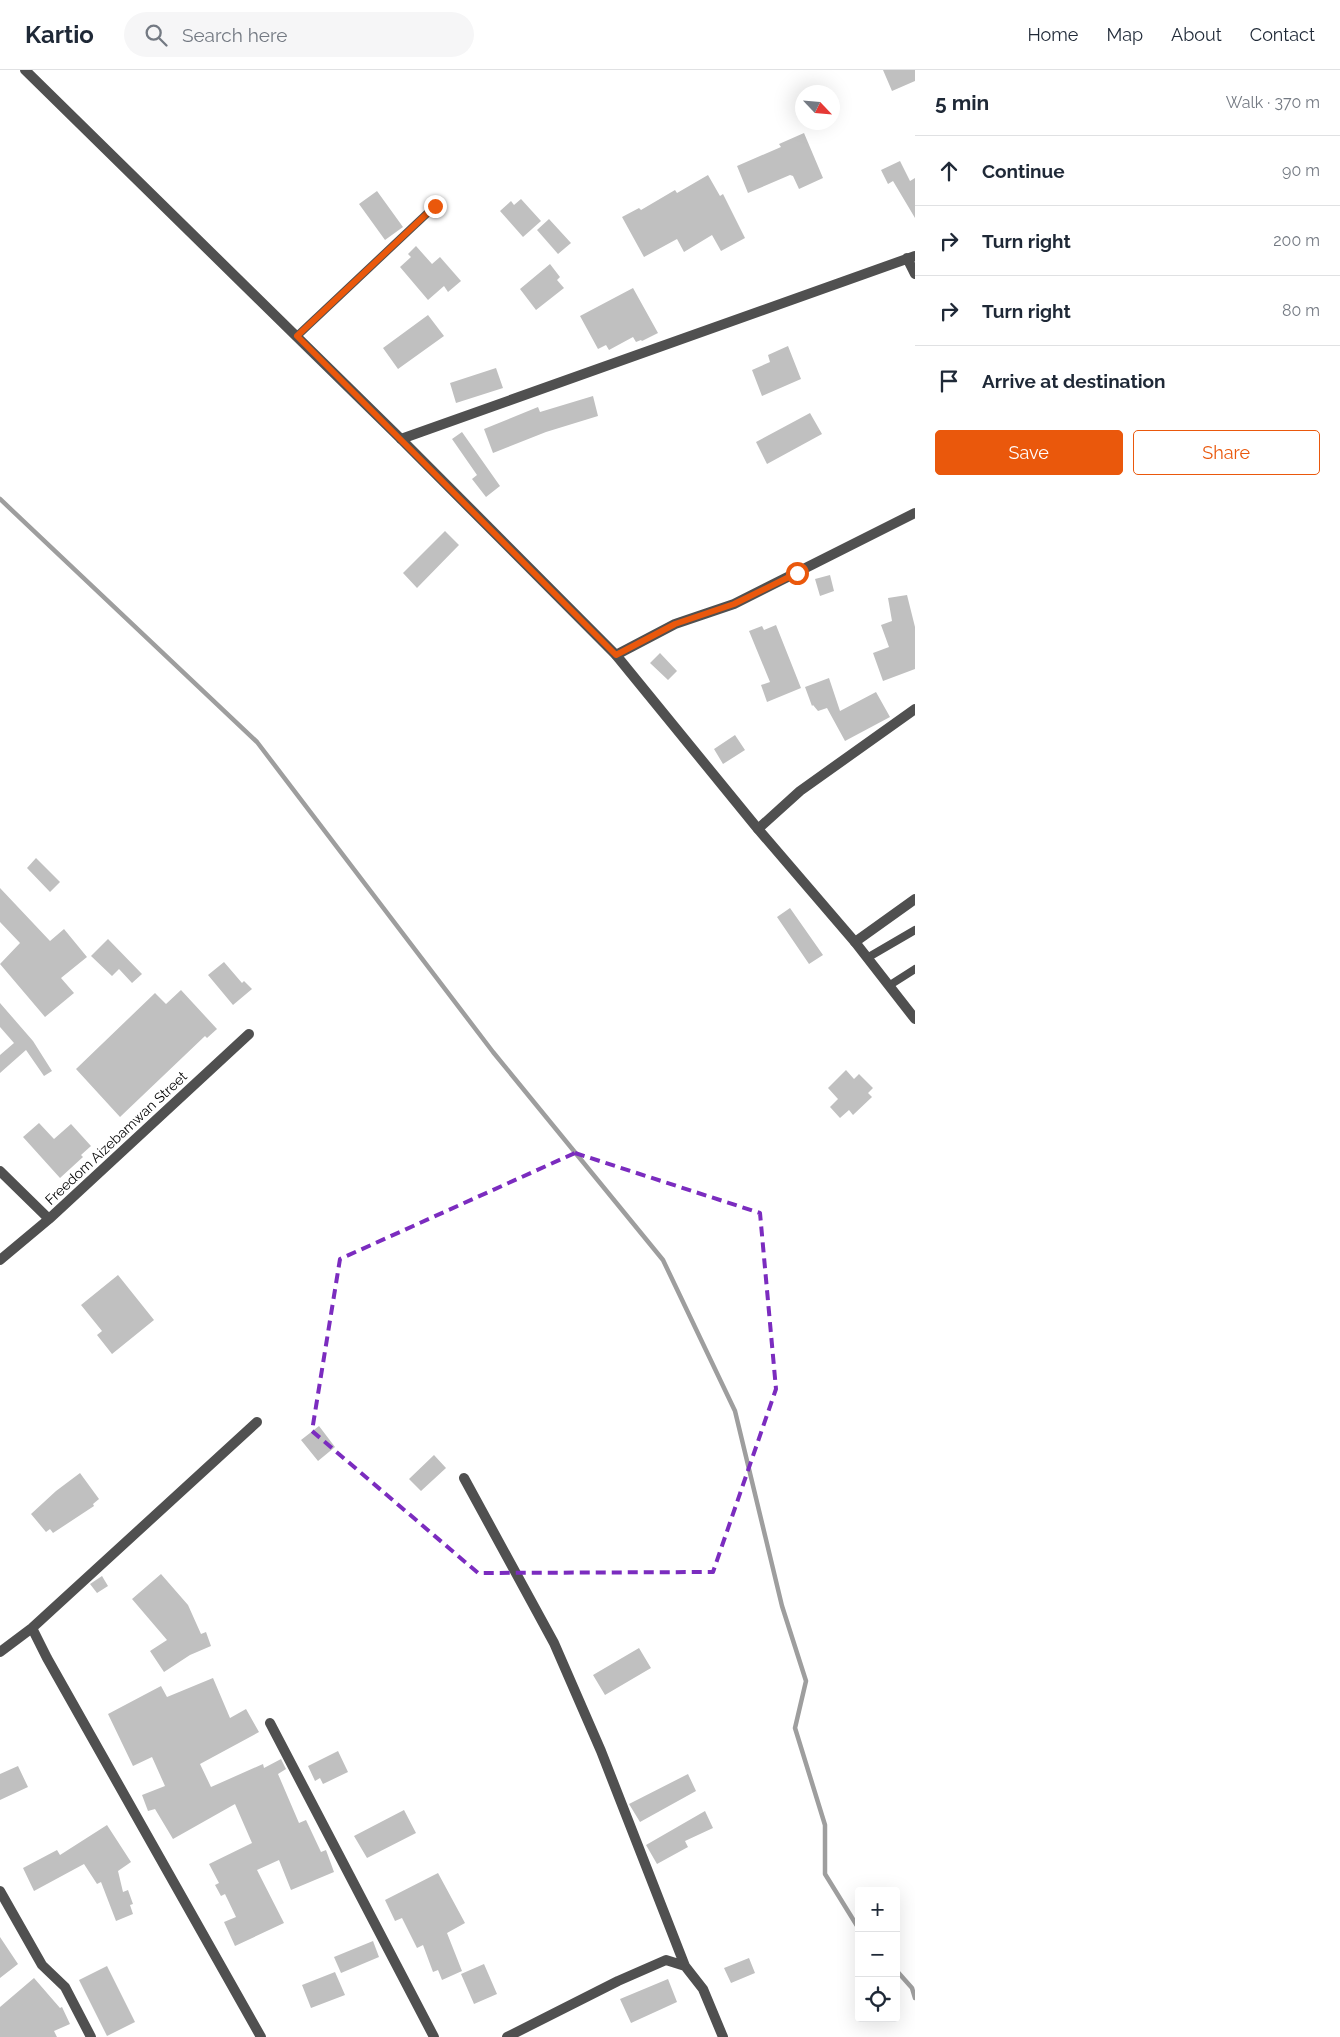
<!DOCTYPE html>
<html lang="en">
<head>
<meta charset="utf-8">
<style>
	:root { --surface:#fff; --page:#f6f6f7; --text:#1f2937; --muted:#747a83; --line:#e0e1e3; --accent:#ea580c }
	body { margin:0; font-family:Raleway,sans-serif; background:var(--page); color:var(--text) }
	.controls { position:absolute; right:15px; bottom:15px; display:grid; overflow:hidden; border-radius:5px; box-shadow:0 5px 20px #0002 }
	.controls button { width:45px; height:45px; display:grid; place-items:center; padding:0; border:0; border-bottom:1px solid var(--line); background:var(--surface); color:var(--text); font:25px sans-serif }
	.compass { position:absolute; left:795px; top:15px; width:45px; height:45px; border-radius:50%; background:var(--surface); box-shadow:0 5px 20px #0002; rotate:116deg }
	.stop { position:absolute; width:15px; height:15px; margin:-11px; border:4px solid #ea580c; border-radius:50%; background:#fff }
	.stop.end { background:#ea580c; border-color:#fff; box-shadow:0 1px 5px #0008 }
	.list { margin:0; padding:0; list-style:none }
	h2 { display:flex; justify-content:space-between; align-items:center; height:65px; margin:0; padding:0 20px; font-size:21px }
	h2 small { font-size:16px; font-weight:400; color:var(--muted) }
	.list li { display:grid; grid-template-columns:32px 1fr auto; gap:15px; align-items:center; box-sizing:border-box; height:70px; padding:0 20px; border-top:1px solid var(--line) }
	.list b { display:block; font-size:19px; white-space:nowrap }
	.list em { font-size:16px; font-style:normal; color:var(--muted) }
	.actions { display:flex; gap:10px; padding:15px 20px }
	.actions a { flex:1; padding:11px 0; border:1px solid var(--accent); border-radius:5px; text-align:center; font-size:18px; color:var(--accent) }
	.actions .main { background:var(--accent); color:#fff }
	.icon { flex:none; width:28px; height:28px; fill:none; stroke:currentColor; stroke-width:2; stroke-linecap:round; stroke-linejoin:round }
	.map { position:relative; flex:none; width:915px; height:1967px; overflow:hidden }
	header { display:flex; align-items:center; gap:30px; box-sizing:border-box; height:70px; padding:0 25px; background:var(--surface); border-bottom:1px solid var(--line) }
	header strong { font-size:24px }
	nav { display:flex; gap:28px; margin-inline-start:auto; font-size:18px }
	.search { width:350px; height:45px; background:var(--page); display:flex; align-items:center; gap:12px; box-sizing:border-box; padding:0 18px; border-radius:28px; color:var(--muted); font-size:19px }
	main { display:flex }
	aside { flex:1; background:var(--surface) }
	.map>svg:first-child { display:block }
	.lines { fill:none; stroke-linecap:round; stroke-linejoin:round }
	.stream { stroke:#9e9e9e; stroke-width:4.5 }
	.building { fill:#c0c0c0 }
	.service { stroke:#505050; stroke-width:8 }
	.minor { stroke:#505050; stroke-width:10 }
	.tertiary { stroke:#505050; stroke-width:10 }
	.route { stroke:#ea580c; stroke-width:6 }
	.marked { fill:none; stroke:#7b2cbf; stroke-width:4; stroke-dasharray:10 6; stroke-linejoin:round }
	.labels { text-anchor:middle; stroke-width:4.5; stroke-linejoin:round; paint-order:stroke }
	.street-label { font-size:14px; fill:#000; stroke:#fff }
</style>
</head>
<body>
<header>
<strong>Kartio</strong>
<div class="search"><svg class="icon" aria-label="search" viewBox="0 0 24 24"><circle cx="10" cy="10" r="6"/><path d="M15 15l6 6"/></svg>Search here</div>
<nav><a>Home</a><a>Map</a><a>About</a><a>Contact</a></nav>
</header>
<main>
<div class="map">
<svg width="915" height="1967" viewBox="0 0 915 1967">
	<rect width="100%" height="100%" fill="#fff"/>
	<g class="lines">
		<path class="stream" d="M0 429 257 672 493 982 663 1190 735 1341 782 1536 806 1611 795 1658 825 1755V1804L859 1859
			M896 1900 912 1918 915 1928"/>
	</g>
	<path class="building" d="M883 0H915V11L892 21Z
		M804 63 823 108 799 119 793 106 790 105 748 123 737 96 781 77 779 74Z
		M900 91 910 111 915 108V148L893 111 888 114 881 100Z
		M708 105 720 126 723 124 745 168 721 181 712 165 684 182 677 169 644 187 622 147 639 138 641 140 675 120 677 123Z
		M377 121 403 157 385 170 359 134Z
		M521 129 541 151 523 167 500 141 511 131 514 135Z
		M549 149 571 173 558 184 537 160Z
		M416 176 432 194 440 187 461 211 448 222 444 216 428 230 400 197 411 187 408 184Z
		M550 194 560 207 557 210 564 218 536 240 520 219Z
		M633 218 658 263 642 271 641 270 636 272 633 267 609 280 606 275 598 279 580 246Z
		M428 245 444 266 398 299 383 278Z
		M788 276 801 309 762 326 752 300 770 292 768 285Z
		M496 298 503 318 456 333 450 313Z
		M593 326 598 346 546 362 493 383 484 359 538 337 540 342Z
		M810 343 822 364 767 394 756 372Z
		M462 362 500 416 486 427 472 409 477 405 452 369Z
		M445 461 459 475 417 518 403 503Z
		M830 505 834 521 820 526 815 509Z
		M907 525 915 557V599L883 611 873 583 889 577 881 555 892 551 888 528Z
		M776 555 801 618 767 632 761 615 770 612 749 561 762 556 764 560Z
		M660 583 677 601 668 610 650 593Z
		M829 608 840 641 876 622 890 647 845 671 827 638 818 641 813 635 812 636 805 617Z
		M735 665 745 680 723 694 714 679Z
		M36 788 60 812 50 822 27 798Z
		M0 818 50 871 64 859 87 887 61 908 74 923 45 947 0 894 20 873 0 852Z
		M790 838 823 885 809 894 777 847Z
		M108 869 142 904 132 913 119 899 112 906 91 886Z
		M224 892 242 913 244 911 252 919 233 935 208 905Z
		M181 920 217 959 207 968 205 966 120 1047 76 999 155 923 166 934Z
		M0 933 33 971 52 1001 44 1006 26 980 0 1003V985L14 973 0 957Z
		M846 1000 854 1009 859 1004 873 1018 868 1023 872 1027 853 1045 849 1040 840 1048 830 1037 838 1029 828 1018Z
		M39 1053 54 1069 71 1054 91 1076 81 1085 83 1087 60 1108 23 1067Z
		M118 1205 154 1250 112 1284 97 1265 102 1261 81 1235Z
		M319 1356 335 1377 318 1391 301 1370Z
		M434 1385 446 1398 421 1421 409 1409Z
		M80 1403 99 1429 93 1434 94 1436 53 1463 50 1459 46 1462 31 1444 56 1421Z
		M161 1504 188 1535 201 1564 206 1562 211 1576 190 1585 164 1602 150 1581 167 1570 132 1529Z
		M102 1506 108 1516 97 1523 90 1514Z
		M639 1578 651 1598 605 1625 593 1605Z
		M213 1608 230 1648 246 1639 259 1662 200 1694 211 1717 263 1694 264 1698 281 1689 286 1699 278 1704 299 1753 306 1750 321 1782 326 1780 334 1802 291 1820 279 1790 257 1800 284 1853 235 1876 224 1852 236 1847 225 1824 221 1826 215 1815 219 1813 209 1794 252 1773 235 1734 173 1769 155 1739 148 1741 142 1725 165 1716 152 1687 133 1696 108 1644 161 1616 167 1627Z
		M338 1681 348 1702 323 1714 320 1708 315 1711 308 1696Z
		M18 1696 28 1717 0 1730V1704Z
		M688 1704 696 1721 640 1752 629 1734Z
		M404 1740 416 1763 367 1788 354 1766Z
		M705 1741 713 1758 685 1771 688 1777 657 1794 646 1775Z
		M107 1755 131 1792 118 1801 123 1822 128 1820 133 1834 130 1835 133 1844 116 1851 101 1812 97 1814 84 1794 34 1821 23 1798 57 1780 60 1785Z
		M438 1803 465 1853 447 1863 462 1901 442 1910 438 1900 433 1902 423 1875 417 1878 402 1848 395 1851 385 1830Z
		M0 1867 18 1894 0 1908Z
		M373 1871 379 1887 341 1903 334 1887Z
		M749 1888 755 1903 731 1913 724 1898Z
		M484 1894 497 1924 474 1934 461 1904Z
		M107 1896 135 1952 107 1966 79 1910Z
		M335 1902 345 1925 311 1938 302 1915Z
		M34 1908 60 1938 62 1937 70 1954 54 1961 57 1967H0V1937Z
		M668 1909 677 1932 631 1953 620 1929Z"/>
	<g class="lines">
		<path class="service" d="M297 266 435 136
			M867 888 915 860
			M890 915 915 899"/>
		<path class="minor" d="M907 188 915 204
			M401 369 915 186
			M616 585 675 554 734 534 915 443
			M758 759 800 721 915 639
			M855 872 915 829
			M0 1101 49 1149
			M0 1190 49 1149 249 964
			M464 1408 554 1573 601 1681 685 1896
			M32 1558 47 1588 261 1967
			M0 1582 32 1558 257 1352
			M270 1653 434 1967
			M0 1821 42 1895 65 1917 91 1967
			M507 1967 618 1911 666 1890 685 1896 703 1919 723 1967"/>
		<path class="tertiary" d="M25 0 401 369 616 585 758 759 855 872 915 949"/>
	</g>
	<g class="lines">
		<path class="route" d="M435 136 297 266 616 585 675 554 734 534 797 503"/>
	</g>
	<path class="marked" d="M575 1083 760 1143 776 1319 713 1502 478 1503 312 1361 340 1189Z"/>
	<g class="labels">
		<g class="street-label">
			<text transform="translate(116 1068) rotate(-43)" y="5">Freedom Aizebamwan Street</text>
		</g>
	</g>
</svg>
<div class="controls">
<button>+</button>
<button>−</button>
<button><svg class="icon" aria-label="locate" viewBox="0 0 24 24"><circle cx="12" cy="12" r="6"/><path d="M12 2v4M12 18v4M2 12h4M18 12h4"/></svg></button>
</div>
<svg class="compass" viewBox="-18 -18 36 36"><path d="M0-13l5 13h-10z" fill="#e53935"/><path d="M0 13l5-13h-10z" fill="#747a83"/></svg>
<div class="stop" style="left:797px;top:503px"></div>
<div class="stop end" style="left:435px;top:136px"></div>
</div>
<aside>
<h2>5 min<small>Walk · 370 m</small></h2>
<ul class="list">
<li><svg class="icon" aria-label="ahead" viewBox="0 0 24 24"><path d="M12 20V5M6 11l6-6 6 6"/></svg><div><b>Continue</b></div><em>90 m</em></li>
<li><svg class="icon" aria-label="right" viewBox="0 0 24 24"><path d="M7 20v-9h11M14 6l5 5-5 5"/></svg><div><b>Turn right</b></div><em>200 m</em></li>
<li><svg class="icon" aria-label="right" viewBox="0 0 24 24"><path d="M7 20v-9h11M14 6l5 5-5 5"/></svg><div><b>Turn right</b></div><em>80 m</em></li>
<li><svg class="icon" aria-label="arrive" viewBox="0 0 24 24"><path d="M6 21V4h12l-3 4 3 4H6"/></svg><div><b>Arrive at destination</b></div></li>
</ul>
<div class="actions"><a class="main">Save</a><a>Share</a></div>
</aside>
</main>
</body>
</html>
